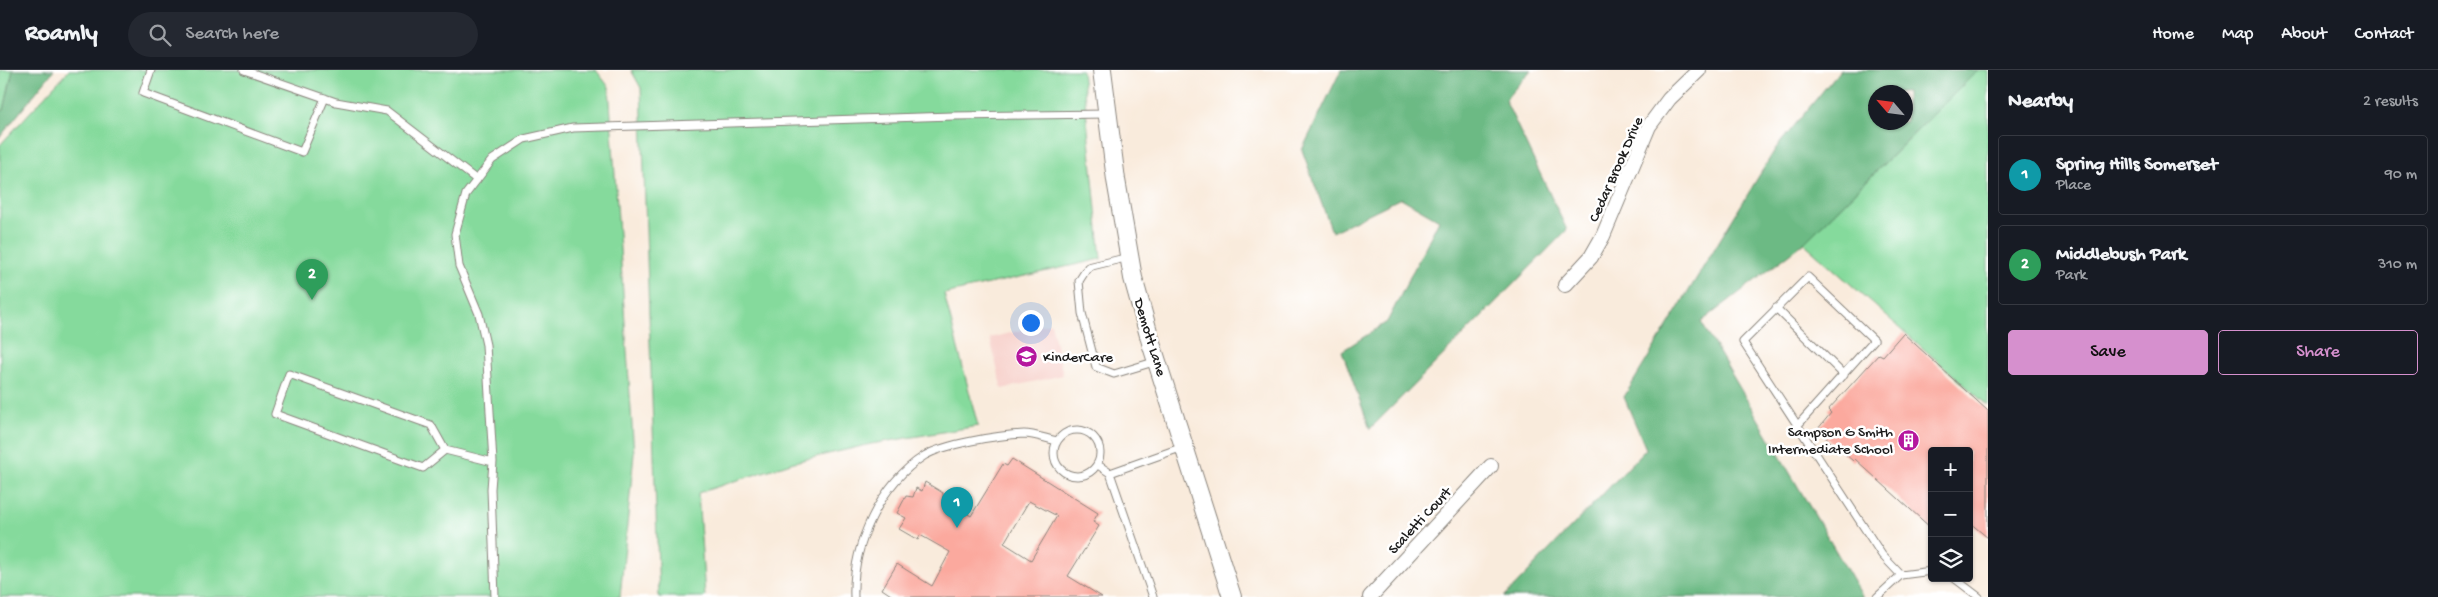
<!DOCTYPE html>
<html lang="en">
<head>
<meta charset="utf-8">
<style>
	:root { --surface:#171b24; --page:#242831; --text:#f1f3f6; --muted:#9ea1a6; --line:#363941; --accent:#d690ce }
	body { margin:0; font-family:"Gochi Hand",sans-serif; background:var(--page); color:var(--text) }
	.controls { position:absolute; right:15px; bottom:15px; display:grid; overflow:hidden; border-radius:5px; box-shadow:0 1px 4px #0004 }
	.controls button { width:45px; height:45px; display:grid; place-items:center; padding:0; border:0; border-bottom:1px solid var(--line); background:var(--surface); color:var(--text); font:25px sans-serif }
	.compass { position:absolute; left:1868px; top:15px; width:45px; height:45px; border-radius:50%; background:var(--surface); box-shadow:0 1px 4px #0004; rotate:298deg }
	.you { position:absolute; left:1030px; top:252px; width:18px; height:18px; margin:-12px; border:4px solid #fff; border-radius:50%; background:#1a73e8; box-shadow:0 0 0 8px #1a73e833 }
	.badge { display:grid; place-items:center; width:32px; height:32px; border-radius:50%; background:var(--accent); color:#fff; font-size:16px; font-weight:700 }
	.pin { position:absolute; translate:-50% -41px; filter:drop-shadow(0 1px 2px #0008) }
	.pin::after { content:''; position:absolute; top:26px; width:18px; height:15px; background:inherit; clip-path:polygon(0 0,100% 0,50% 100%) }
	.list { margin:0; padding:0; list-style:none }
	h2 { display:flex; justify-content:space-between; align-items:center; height:65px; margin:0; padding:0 20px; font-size:21px }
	h2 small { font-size:16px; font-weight:400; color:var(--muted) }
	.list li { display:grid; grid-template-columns:32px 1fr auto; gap:15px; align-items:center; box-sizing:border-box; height:80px; margin:0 10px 10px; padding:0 10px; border:1px solid var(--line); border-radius:5px }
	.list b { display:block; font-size:19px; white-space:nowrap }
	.list p { margin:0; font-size:16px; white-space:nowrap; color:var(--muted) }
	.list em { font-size:16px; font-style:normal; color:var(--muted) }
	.actions { display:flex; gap:10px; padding:15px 20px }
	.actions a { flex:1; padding:11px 0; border:1px solid var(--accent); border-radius:5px; text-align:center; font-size:18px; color:var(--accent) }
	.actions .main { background:var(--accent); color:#111 }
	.icon { flex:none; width:28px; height:28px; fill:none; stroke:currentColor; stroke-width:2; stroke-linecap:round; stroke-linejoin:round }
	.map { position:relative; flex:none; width:1988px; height:527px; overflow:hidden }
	header { display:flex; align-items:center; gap:30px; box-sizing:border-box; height:70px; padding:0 25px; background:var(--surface); border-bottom:1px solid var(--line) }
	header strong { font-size:24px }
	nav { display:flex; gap:28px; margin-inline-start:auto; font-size:18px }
	.search { width:350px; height:45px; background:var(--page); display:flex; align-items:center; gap:12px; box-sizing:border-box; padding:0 18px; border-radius:28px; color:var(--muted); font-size:19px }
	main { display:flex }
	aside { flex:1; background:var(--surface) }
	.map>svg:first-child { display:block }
	.built { fill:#f7d0ca }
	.green { fill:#85da9c; stroke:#507b5c }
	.forest { fill:#6cba84; stroke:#446b50; fill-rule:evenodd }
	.building { fill:#fba99e; fill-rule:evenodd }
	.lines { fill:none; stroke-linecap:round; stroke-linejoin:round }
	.service-casing { stroke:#8a847c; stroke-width:9 }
	.minor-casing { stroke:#8a847c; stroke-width:16 }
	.tertiary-casing { stroke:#8a847c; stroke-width:20 }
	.service { stroke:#fff; stroke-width:7 }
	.minor { stroke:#fff; stroke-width:14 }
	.tertiary { stroke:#fff; stroke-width:18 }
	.labels { text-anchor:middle; stroke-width:5; stroke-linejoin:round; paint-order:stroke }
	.street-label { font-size:15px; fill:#1c1c1c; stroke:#fff }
	.poi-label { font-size:15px; fill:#1c1c1c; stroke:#fff; text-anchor:start }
</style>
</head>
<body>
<header>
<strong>Roamly</strong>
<div class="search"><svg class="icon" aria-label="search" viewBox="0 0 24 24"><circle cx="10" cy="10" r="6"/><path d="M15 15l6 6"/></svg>Search here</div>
<nav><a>Home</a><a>Map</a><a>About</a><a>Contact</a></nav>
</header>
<main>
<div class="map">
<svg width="1988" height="527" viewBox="0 0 1988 527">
	<rect width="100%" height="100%" fill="#fff"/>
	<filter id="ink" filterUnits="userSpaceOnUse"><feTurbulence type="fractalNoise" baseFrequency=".02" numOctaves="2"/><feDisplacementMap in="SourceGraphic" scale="10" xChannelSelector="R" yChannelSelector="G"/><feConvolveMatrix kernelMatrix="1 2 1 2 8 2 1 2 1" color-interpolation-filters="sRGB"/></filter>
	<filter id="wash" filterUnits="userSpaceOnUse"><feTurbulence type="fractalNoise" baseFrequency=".0096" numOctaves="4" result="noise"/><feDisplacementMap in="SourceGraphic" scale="20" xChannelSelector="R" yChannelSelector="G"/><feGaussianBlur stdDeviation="1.12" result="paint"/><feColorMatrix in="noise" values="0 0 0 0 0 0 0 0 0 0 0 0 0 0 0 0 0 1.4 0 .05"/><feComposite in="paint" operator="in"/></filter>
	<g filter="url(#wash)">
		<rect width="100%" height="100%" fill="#f9ebdc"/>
		<path class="built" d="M1051 253 1063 305 1002 319 990 268Z"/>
		<path class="green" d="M0 0H13L4 40 0 48Z
			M69 0H596L609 17 634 384 620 527H0V75Z
			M631 0H1082L1101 189 944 224 978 356 871 374 794 392 698 423 705 527H659L641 18Z
			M1978 0H1988V336L1804 173Z"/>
		<path class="forest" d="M13 0H54L0 67V42L4 40Z
			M1341 0H1531L1505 30 1567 160 1370 359 1342 281 1387 252 1439 150 1401 128 1332 162 1302 80Z
			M1840 0H1978L1804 173 1701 252 1863 527H1504L1646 379 1624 327 1776 78ZM1906 22V52H1876V22Z"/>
		<g id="blocks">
			<path class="building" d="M1903 263 1988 341V468L1969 452V381H1932V459L1855 389 1853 391 1817 360 1831 343 1828 340 1879 284 1883 286Z
				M1012 389 1098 443 1093 452 1099 456 1068 506 1102 527H894L882 519 897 494 932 516 950 482 920 465 918 470 899 459 906 448 897 443 906 426 913 427 916 418 922 421 925 412 943 423V428L971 446 1003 394 1007 396ZM1029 431 1057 446 1031 490 1004 473Z"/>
		</g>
	</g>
	<g filter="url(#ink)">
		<use href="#blocks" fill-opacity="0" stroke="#8a847c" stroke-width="1"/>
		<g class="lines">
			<defs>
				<path id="service" d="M151 0 143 23 302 82 325 28
					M244 0 336 32 387 41 477 110
					M1129 187 1088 197 1079 211 1082 243 1096 297 1114 304 1157 291
					M1776 238 1844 305
					M1798 355 1874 270 1808 207 1743 272 1882 485 1901 505
					M1054 383a23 23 0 1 1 46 0a23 23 0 1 1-46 0Z
					M445 380 423 398 275 344 289 304 431 355 445 380 493 392 486 275 479 244 459 196 455 164 466 124 492 90 524 69 573 58 953 46 1107 44
					M493 392 491 419 495 527
					M1098 395 1110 403 1153 527
					M1110 403 1183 377
					M1954 508 1979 527
					M854 527C852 476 880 414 924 386 944 374 999 365 1024 364 1034 364 1047 369 1057 371
					M1877 527 1901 505 1932 501"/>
				<path id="minor" d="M1565 215 1591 187 1603 166 1649 56 1669 29 1699 0
					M1370 527 1491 396"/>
				<path id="tertiary" d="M1102 0 1116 110 1133 208 1152 276 1232 527"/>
			</defs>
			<use href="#service" class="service-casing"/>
			<use href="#minor" class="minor-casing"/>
			<use href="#tertiary" class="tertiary-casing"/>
			<use href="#service" class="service"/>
			<use href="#minor" class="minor"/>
			<use href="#tertiary" class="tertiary"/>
		</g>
	</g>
	<defs>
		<symbol id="school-disc" viewBox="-11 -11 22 22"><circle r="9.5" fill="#b5179e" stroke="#fff"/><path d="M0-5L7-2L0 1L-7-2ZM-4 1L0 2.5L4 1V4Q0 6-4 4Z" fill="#fff"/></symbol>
		<symbol id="building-disc" viewBox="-11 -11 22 22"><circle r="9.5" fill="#b5179e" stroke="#fff"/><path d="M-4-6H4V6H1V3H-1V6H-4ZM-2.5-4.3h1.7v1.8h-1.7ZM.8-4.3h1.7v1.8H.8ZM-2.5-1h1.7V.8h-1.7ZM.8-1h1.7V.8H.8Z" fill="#fff"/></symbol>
	</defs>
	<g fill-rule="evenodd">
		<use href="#school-disc" x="1014" y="274" width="25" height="25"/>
		<use href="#building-disc" x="1896" y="358" width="25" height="25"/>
	</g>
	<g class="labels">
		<g class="street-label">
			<text transform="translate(1615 99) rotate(-66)" y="5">Cedar Brook Drive</text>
			<text transform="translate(1151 267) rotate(73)" y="5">Demott Lane</text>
			<text transform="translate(1419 450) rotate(-47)" y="5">Scaletti Court</text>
		</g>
		<g class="poi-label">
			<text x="1043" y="291">KinderCare</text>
			<text x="1893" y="366" text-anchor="end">Sampson G Smith<tspan x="1893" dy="17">Intermediate School</tspan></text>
		</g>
	</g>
</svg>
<div class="controls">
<button>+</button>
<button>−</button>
<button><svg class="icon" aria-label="layers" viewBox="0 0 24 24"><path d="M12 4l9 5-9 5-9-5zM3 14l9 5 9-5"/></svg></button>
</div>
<svg class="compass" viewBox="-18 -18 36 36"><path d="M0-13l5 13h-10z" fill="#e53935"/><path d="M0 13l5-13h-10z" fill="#9ea1a6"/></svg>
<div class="you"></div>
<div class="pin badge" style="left:957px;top:458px;background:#0f9aa8">1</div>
<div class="pin badge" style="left:312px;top:230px;background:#2e9e5b">2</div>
</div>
<aside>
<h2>Nearby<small>2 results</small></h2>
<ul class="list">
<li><span class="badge" style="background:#0f9aa8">1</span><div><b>Spring Hills Somerset</b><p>Place</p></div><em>90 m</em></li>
<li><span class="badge" style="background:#2e9e5b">2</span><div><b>Middlebush Park</b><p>Park</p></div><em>310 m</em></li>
</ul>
<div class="actions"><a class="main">Save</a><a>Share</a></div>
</aside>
</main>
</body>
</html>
